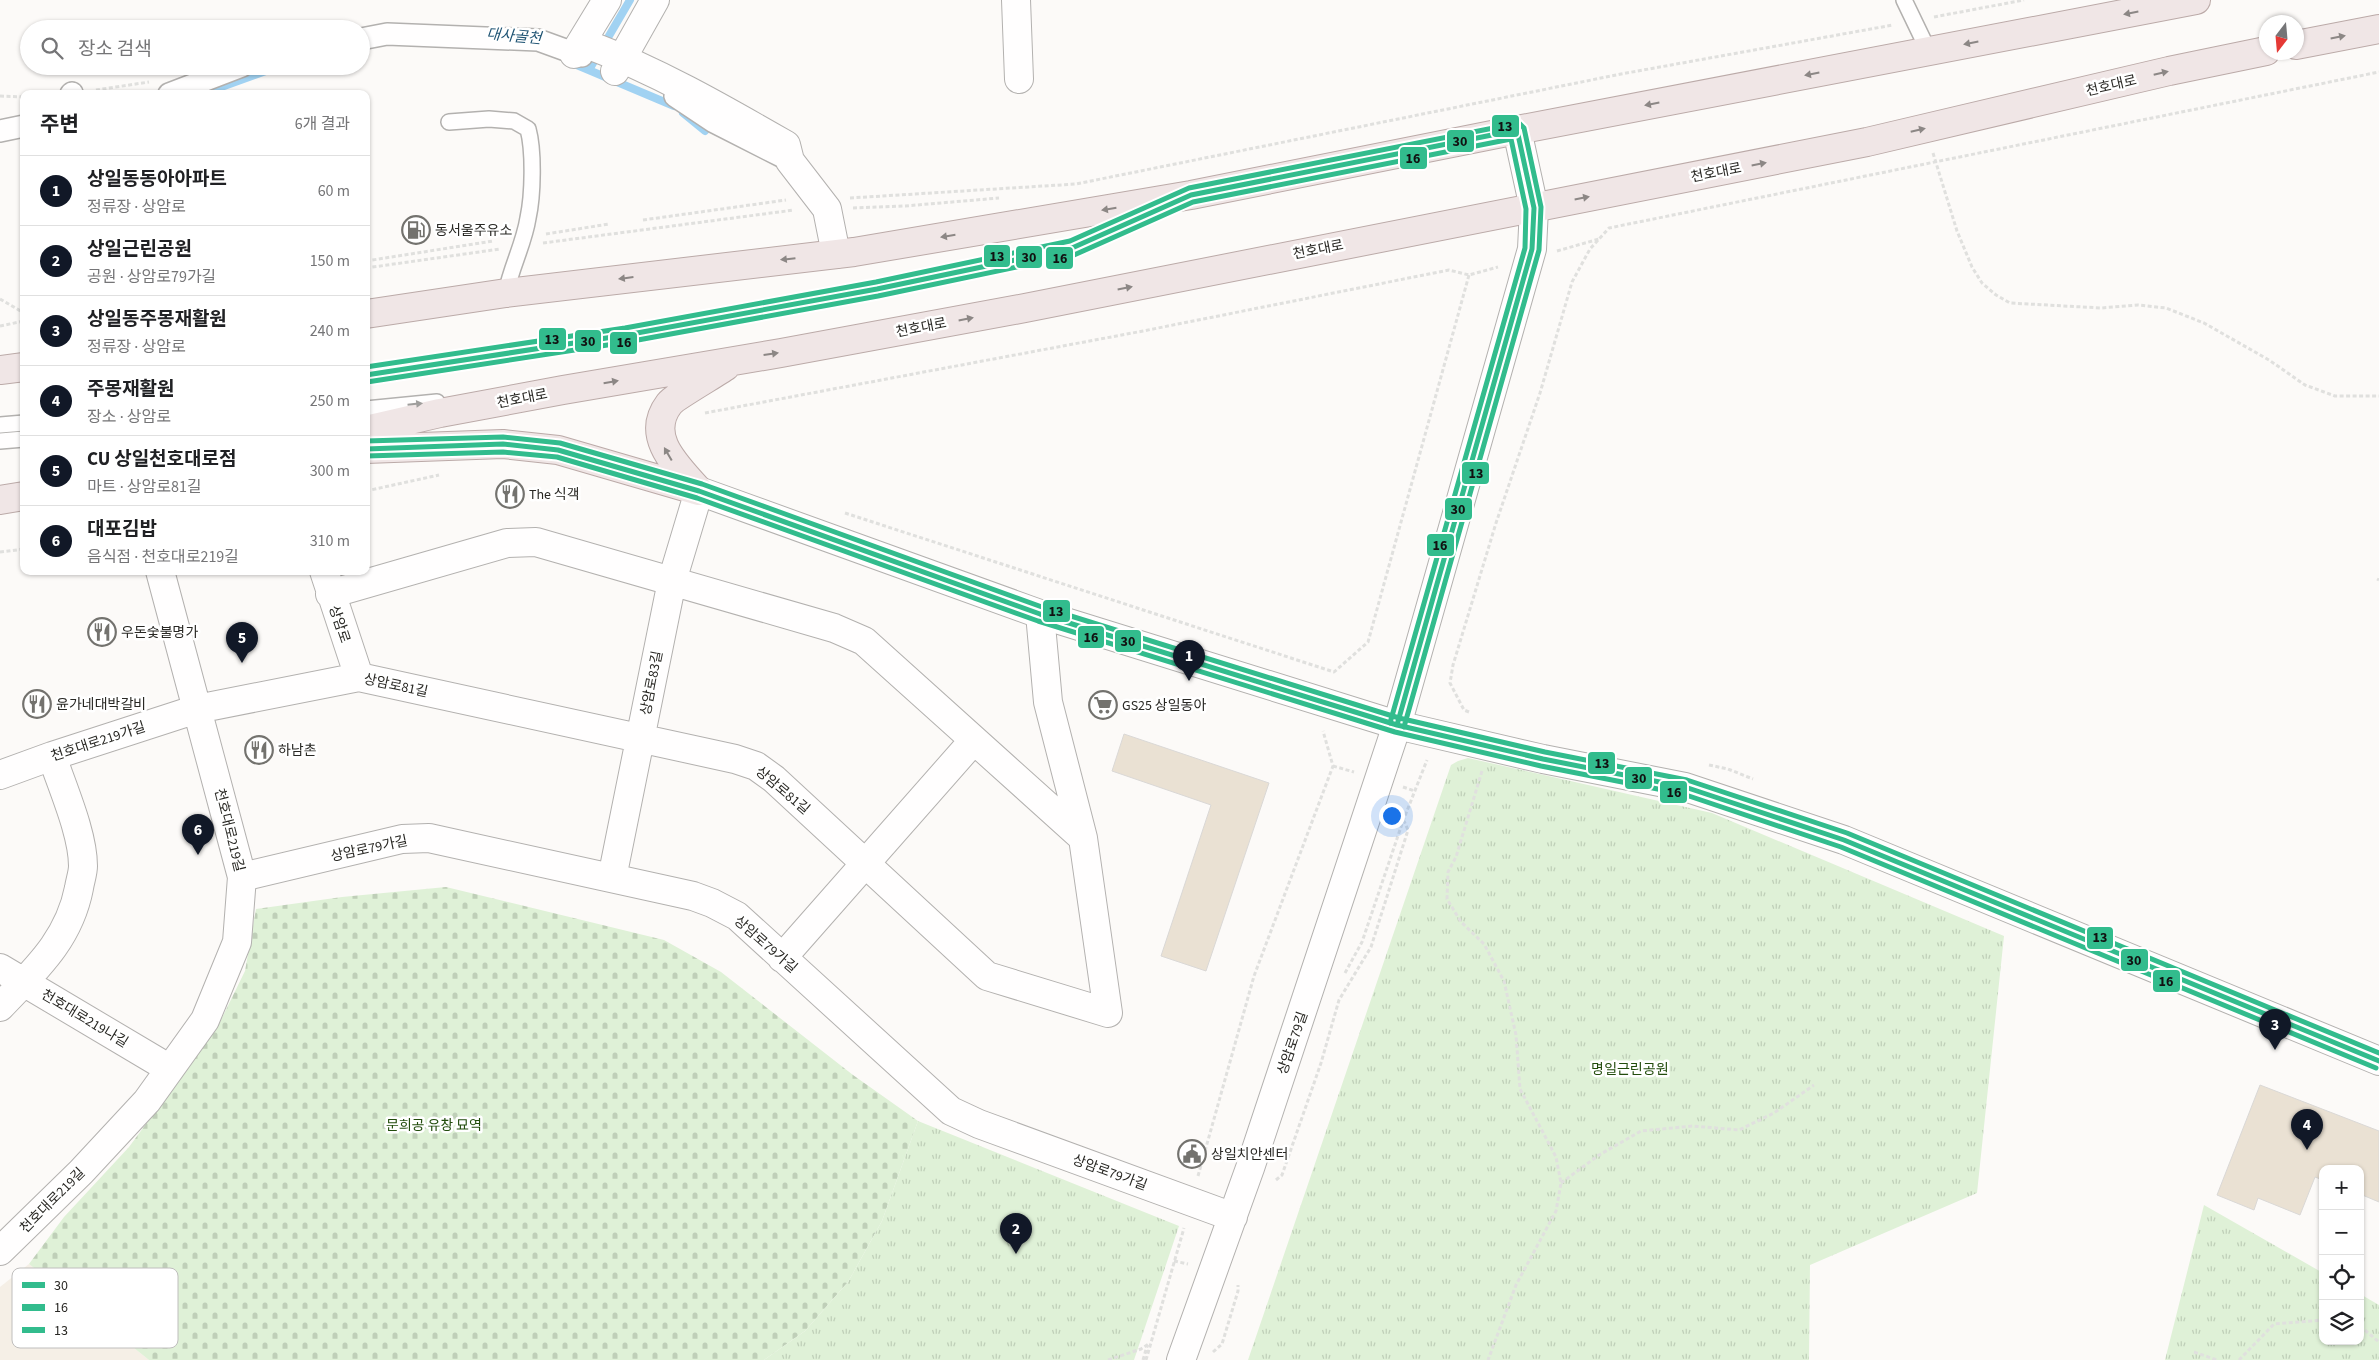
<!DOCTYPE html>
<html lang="ko">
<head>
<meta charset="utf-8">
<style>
	:root { --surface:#fff; --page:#f2f2f2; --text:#202124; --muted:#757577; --line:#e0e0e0; --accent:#111827 }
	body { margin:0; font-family:"Source Sans 3","Noto Sans KR",sans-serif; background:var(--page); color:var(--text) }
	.controls { position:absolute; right:15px; bottom:15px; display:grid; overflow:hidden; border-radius:10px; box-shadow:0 1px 4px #0004 }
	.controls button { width:45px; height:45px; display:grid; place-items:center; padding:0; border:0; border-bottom:1px solid var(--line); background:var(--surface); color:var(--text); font:25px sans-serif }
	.compass { position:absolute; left:2259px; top:15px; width:45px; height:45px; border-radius:50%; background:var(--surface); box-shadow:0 1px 4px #0004; rotate:196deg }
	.you { position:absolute; left:1391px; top:815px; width:18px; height:18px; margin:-12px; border:4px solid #fff; border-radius:50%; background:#1a73e8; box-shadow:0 0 0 8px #1a73e833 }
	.badge { display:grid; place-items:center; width:32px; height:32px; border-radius:50%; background:var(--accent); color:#fff; font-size:16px; font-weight:700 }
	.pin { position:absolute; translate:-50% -41px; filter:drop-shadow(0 1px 2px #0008) }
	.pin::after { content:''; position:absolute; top:26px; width:18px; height:15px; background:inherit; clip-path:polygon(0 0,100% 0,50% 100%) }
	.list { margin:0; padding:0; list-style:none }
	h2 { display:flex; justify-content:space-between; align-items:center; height:65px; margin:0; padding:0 20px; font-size:21px }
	h2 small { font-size:16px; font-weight:400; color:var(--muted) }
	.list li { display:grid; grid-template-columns:32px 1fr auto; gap:15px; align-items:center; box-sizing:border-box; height:70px; padding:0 20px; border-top:1px solid var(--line) }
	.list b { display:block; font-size:19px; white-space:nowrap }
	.list p { margin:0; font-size:16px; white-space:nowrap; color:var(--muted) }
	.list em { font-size:16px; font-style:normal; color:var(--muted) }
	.icon { flex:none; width:28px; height:28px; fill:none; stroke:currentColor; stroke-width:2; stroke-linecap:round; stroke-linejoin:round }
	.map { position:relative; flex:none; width:2379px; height:1360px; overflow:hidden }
	.search { position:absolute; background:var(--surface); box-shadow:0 1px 4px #0004; left:20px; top:20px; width:350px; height:55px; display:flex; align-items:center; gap:12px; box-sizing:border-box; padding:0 18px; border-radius:28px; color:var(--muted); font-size:19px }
	.panel { position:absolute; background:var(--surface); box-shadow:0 1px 4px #0004; left:20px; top:90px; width:350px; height:485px; border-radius:10px }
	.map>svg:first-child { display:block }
	.built { fill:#f5efe6 }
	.cemetery { fill:url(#cemetery-stones) }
	.park { fill:url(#park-tufts) }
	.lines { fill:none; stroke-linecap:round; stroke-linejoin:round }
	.stream { stroke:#a1d2f2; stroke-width:8 }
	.building { fill:#eae1d3; stroke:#dad8d6 }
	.service-casing { stroke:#b3b1af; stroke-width:18 }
	.pedestrian-casing { stroke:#b3b1af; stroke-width:24 }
	.minor-casing { stroke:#b3b1af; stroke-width:30 }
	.tertiary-casing { stroke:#b3b1af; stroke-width:30 }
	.secondary-casing { stroke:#b3b1af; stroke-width:30 }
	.primary-casing { stroke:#bbaaa8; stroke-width:30 }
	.path { stroke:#e0e0de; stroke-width:3; stroke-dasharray:4 2.5; stroke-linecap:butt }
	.service { stroke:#fffefe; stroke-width:15 }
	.pedestrian { stroke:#fffefe; stroke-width:21 }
	.minor { stroke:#fffefe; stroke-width:28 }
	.tertiary { stroke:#fffefe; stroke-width:28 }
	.secondary { stroke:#fffefe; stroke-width:28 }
	.primary { stroke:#f0e6e6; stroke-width:28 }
	.bus-1-casing { stroke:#fff; stroke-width:9 }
	.bus-2-casing { stroke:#fff; stroke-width:9 }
	.bus-3-casing { stroke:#fff; stroke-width:9 }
	.bus-1 { stroke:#32bc8d; stroke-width:5 }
	.bus-2 { stroke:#32bc8d; stroke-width:5 }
	.bus-3 { stroke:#32bc8d; stroke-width:5 }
	.oneway { fill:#8c8785 }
	.oneway2 { fill:#9f9e9c }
	.labels { text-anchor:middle; stroke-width:5; stroke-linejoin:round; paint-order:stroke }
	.street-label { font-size:14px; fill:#292824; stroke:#fff }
	.poi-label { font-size:14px; fill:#292824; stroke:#fff; text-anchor:start }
	.park-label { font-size:14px; fill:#224c0c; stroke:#fff }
	.water-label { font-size:15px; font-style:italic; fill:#1d5272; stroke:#fff }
	.key { fill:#fff; stroke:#bfbebd; stroke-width:1 }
	.key-label { font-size:14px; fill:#292824 }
	.line-badge { stroke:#fff; stroke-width:2 }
	.pale-badge-label { font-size:14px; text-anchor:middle; font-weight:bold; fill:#111 }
</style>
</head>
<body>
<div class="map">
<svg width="2379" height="1360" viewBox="0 0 2379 1360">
	<defs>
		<pattern id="cemetery-stones" width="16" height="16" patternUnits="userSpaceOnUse" patternTransform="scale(1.25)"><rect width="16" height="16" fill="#dff1d7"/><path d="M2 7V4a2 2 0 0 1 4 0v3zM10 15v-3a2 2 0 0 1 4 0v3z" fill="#bfcfb8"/></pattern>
		<pattern id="park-tufts" width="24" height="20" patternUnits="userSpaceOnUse" patternTransform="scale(1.25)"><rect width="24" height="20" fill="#dff1d7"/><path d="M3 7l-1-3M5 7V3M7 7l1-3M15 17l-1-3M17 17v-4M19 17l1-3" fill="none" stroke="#bfcfb8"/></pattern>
	</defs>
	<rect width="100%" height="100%" fill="#fcfaf8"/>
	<path class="built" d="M29 1264 149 1360H0V1287Z"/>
	<path class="cemetery" d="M446 887 664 940 721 972 853 1075 918 1121 882 1221 848 1282 805 1331 764 1360H149L29 1264 64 1217 129 1147 218 1026 245 971 256 909 342 897Z"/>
	<path class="park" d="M1468 758 1712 813 2004 936 1977 1193 1810 1265 1809 1360H1248L1451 765 1458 761Z
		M918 1121 1179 1226 1134 1360H764L805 1331 848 1282 882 1221Z
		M2204 1205 2323 1273V1341H2360V1294L2379 1305V1360H2165Z"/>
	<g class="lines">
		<path class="stream" d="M572 63 674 106
			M589 70 630 0
			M202 94 280 66
			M683 113 705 131"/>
	</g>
	<path class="building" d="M1124 734 1269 783 1206 971 1161 956 1211 805 1112 771Z
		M2260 1085 2379 1131V1202L2360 1194V1169H2323V1180L2315 1177 2300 1215 2258 1198 2254 1210 2217 1195Z"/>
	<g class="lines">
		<defs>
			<path id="service" d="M1904 0 1929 52
				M449 122 489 119 514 121 528 129C534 151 533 195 528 218 524 244 511 267 506 293
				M366 375 626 335 877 289 1072 248 1160 209
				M366 409 437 402
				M0 425 24 423
				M0 441 24 439"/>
			<path id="pedestrian" d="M361 39 387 34 538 40 582 56
				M71 94 72 93
				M169 94 242 66
				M675 96 714 122 781 156
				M0 131 24 126"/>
			<path id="minor" d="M1016 0 1019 79
				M584 43C655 70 720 107 786 145L790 161 827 209 836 254
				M574 54 607 0
				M615 71 655 0
				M324 571 359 677
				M330 594 507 543 536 542 834 628 864 641 1083 838
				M0 775 52 756 197 709 359 677 735 759 756 766 774 779 987 976 1108 1013 1083 838 1048 702 1040 614
				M242 877 402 839 429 838 693 896 712 903 737 916 951 1111 979 1124 1233 1217
				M612 878 672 581 699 491
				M782 958 974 740
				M0 968 170 1069
				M0 1007C35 970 69 940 79 888 80 881 83 873 83 866 83 833 62 787 52 756
				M0 1251 81 1172 147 1101 205 1020 237 942 242 877 160 571
				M1181 1360 1250 1168 1397 725"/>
			<path id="tertiary" d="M1397 725 1532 249 1534 208 1517 130"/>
			<path id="secondary" d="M699 491 1040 614 1397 725 1543 759 1685 787 1844 840 2379 1061"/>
			<path id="primary" d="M2296 45 2379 29
				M366 314 506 293 854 252 1191 195 1517 130 2196 0
				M0 370 24 367
				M366 430 440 413 563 390 781 353 1025 308 1867 142 2169 71 2266 51
				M366 449 503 444 558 450 699 491
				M698 490C678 467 644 437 669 404 674 397 715 374 726 366
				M0 500 24 496"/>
		</defs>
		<use href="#service" class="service-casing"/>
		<use href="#pedestrian" class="pedestrian-casing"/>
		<use href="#minor" class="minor-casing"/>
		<use href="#tertiary" class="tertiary-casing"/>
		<use href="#secondary" class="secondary-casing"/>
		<use href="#primary" class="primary-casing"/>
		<path class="path" d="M1934 17 2024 0
			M325 29 342 25
			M96 90 149 82
			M0 96 24 97
			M1933 153 1957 231 1972 267 1982 283 1996 295 2010 303 2101 308 2138 305 2166 308 2204 323 2269 360 2305 385 2335 396H2379
			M850 198 1076 184 1621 74 1893 25
			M853 208 905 206 999 198
			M643 220 786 200
			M546 234 609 224
			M543 243 794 210
			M1557 251 1599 239
			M366 261 493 241
			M366 268 500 249
			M0 299 24 313
			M0 326 24 321
			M705 413 1143 331 1449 270 1469 275 1498 267
			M366 491 439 475
			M845 513 1334 672 1368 642 1469 275
			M0 552 24 549
			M2377 579 2379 580
			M1469 712 1464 710 1450 683 1453 665 1496 523 1540 393 1572 282 1590 249 1609 228 2379 72
			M1709 765 1728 769 1753 779
			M1333 766 1354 772
			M1482 771 1456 857 1448 872 1447 899 1461 922 1484 944 1504 981 1516 1035 1520 1089 1556 1157 1561 1183 1556 1211 1516 1285 1488 1360
			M1403 787 1415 791
			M1345 973 1362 942 1403 821 1427 760
			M1198 1176 1254 976 1333 766 1323 731
			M1276 1180 1282 1175 1321 1063 1339 1000 1371 947 1408 830 1404 821
			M1561 1183 1599 1155 1641 1131 1693 1126 1739 1130 1774 1113 1814 1085
			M1174 1261 1188 1264
			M2360 1326 2379 1342
			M1213 1352 1222 1344 1238 1291V1285
			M2194 1352 2217 1360
			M1108 1360 1141 1349 1150 1343
			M1143 1360 1147 1346
			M1146 1360 1184 1228
			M2239 1360 2274 1324 2323 1320"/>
		<use href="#service" class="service"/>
		<use href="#pedestrian" class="pedestrian"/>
		<use href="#minor" class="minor"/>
		<use href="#tertiary" class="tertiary"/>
		<use href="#secondary" class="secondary"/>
		<use href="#primary" class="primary"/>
		<defs>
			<path id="bus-1" d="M366 375 626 335 877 289 1072 248 1191 195 1517 130 1534 208 1532 249 1397 725
				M366 449 503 444 558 450 699 491 1040 614 1397 725 1543 759 1685 787 1844 840 2379 1061"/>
			<path id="bus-2" d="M367 382 627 342 878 296 1074 255 1193 202 1511 139 1526 209 1525 248 1390 723
				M366 456 503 452 557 457 697 498 1038 621 1395 732 1541 766 1683 794 1841 847 2376 1068"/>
			<path id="bus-3" d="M366 367 625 328 876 282 1070 241 1189 188 1519 123 1524 128 1541 207 1539 250 1404 727
				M366 441 503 437 560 443 702 484 1042 607 1399 718 1545 752 1687 780 1847 833 2379 1053"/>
		</defs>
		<use href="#bus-1" class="bus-1-casing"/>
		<use href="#bus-2" class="bus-2-casing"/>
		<use href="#bus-3" class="bus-3-casing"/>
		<use href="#bus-1" class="bus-1"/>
		<use href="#bus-2" class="bus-2"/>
		<use href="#bus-3" class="bus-3"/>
	</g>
	<defs><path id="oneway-solid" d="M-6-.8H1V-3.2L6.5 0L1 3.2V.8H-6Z" transform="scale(1.25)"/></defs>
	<g class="oneway">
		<use href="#oneway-solid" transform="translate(2131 13) rotate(169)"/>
		<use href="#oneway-solid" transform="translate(2338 37) rotate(-11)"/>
		<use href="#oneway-solid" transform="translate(1971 43) rotate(169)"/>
		<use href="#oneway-solid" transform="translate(2161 73) rotate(-13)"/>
		<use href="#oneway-solid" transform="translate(1812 74) rotate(169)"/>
		<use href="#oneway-solid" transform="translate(1652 104) rotate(169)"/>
		<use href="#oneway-solid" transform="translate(1918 130) rotate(-13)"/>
		<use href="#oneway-solid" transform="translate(1759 164) rotate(-11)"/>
		<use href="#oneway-solid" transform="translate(1582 198) rotate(-11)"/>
		<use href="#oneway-solid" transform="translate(1109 209) rotate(171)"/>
		<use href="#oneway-solid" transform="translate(948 236) rotate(171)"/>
		<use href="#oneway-solid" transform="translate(788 259) rotate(174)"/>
		<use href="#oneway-solid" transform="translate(626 278) rotate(173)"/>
		<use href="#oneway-solid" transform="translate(1125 288) rotate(-11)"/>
		<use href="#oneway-solid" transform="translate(966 319) rotate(-11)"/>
		<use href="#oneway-solid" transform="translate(771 354) rotate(-8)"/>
		<use href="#oneway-solid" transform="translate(611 382) rotate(-10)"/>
		<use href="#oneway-solid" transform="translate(668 454) rotate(-120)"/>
	</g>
	<use class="oneway2" href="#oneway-solid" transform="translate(415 404) rotate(-6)"/>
	<defs>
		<symbol id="fuel-ring" viewBox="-11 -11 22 22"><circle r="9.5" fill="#fff" stroke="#73726e" stroke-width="1.5"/><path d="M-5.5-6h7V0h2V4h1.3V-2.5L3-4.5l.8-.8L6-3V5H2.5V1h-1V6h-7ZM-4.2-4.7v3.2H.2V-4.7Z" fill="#73726e"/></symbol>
		<symbol id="restaurant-ring" viewBox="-11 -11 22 22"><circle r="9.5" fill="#fff" stroke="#73726e" stroke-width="1.5"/><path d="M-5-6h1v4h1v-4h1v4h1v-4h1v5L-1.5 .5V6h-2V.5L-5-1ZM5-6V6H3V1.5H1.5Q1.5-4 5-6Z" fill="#73726e"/></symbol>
		<symbol id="supermarket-ring" viewBox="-11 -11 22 22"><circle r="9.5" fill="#fff" stroke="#73726e" stroke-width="1.5"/><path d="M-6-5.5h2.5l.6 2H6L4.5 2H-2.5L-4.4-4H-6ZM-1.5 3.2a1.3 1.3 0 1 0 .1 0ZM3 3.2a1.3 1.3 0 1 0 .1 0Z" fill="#73726e"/></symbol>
		<symbol id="civic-ring" viewBox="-11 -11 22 22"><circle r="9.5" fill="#fff" stroke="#73726e" stroke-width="1.5"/><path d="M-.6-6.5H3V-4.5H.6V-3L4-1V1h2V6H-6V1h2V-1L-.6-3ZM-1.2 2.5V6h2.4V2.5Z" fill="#73726e"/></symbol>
	</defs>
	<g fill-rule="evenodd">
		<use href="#fuel-ring" x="400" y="214" width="32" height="32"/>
		<use href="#restaurant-ring" x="494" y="478" width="32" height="32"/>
		<use href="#restaurant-ring" x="86" y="616" width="32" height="32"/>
		<use href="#restaurant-ring" x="21" y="688" width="32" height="32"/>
		<use href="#supermarket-ring" x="1087" y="689" width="32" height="32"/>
		<use href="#restaurant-ring" x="243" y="734" width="32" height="32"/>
		<use href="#civic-ring" x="1176" y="1138" width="32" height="32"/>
	</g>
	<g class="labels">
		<g class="street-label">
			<text transform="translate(2111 85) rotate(-13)" y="5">천호대로</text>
			<text transform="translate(1716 172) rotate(-11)" y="5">천호대로</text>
			<text transform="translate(1318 249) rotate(-11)" y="5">천호대로</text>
			<text transform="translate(921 327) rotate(-11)" y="5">천호대로</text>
			<text transform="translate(522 398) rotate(-11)" y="5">천호대로</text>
			<text transform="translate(340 624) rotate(71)" y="5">상암로</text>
			<text transform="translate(651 683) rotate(-79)" y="5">상암로83길</text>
			<text transform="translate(396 685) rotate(12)" y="5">상암로81길</text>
			<text transform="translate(98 741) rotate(-18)" y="5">천호대로219가길</text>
			<text transform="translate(783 790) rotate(40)" y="5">상암로81길</text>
			<text transform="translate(230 830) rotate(76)" y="5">천호대로219길</text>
			<text transform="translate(369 848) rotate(-12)" y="5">상암로79가길</text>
			<text transform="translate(766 944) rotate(41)" y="5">상암로79가길</text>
			<text transform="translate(85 1018) rotate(31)" y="5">천호대로219나길</text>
			<text transform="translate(1292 1043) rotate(-71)" y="5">상암로79길</text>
			<text transform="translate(1110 1172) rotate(20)" y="5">상암로79가길</text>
			<text transform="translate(52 1200) rotate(-45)" y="5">천호대로219길</text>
		</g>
		<g class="poi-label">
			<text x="435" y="235">동서울주유소</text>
			<text x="529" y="499">The 식객</text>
			<text x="121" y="637">우돈숯불명가</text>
			<text x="56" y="709">윤가네대박갈비</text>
			<text x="1122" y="710">GS25 상일동아</text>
			<text x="278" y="755">하남촌</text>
			<text x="1211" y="1159">상일치안센터</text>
		</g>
		<g class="park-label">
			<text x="1630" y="1074">명일근린공원</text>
			<text x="434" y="1130">문희공 유창 묘역</text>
		</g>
		<g class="water-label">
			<text transform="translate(514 36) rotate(5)" y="5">대사골천</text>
		</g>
	</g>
	<rect x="12" y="1268" width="166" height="80" rx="8" class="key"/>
	<rect x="22" y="1282" width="23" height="6" fill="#32bc8d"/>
	<rect x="22" y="1304" width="23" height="7" fill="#32bc8d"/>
	<rect x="22" y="1327" width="23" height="6" fill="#32bc8d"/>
	<g class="key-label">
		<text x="54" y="1290">30</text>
		<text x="54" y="1312">16</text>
		<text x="54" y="1335">13</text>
	</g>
	<g class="line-badge">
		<rect x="1491" y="114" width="29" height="24" rx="5" fill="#32bc8d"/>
		<rect x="1446" y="129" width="29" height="24" rx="5" fill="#32bc8d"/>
		<rect x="1399" y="146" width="29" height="24" rx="5" fill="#32bc8d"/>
		<rect x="983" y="244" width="28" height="24" rx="5" fill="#32bc8d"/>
		<rect x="1015" y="245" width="28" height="24" rx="5" fill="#32bc8d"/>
		<rect x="1045" y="246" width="29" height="24" rx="5" fill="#32bc8d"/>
		<rect x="538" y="327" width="29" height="24" rx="5" fill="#32bc8d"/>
		<rect x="574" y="329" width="28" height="24" rx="5" fill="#32bc8d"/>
		<rect x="609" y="331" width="29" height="24" rx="5" fill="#32bc8d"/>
		<rect x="1461" y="461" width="29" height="24" rx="5" fill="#32bc8d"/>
		<rect x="1444" y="497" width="29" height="24" rx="5" fill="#32bc8d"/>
		<rect x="1426" y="533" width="29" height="24" rx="5" fill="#32bc8d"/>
		<rect x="1042" y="599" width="29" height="24" rx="5" fill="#32bc8d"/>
		<rect x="1077" y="625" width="28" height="24" rx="5" fill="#32bc8d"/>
		<rect x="1114" y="629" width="28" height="24" rx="5" fill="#32bc8d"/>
		<rect x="1587" y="751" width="29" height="24" rx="5" fill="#32bc8d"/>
		<rect x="1624" y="766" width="29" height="24" rx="5" fill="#32bc8d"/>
		<rect x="1659" y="780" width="29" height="24" rx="5" fill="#32bc8d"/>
		<rect x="2086" y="926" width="28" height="24" rx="5" fill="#32bc8d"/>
		<rect x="2120" y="948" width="29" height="24" rx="5" fill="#32bc8d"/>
		<rect x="2152" y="969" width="29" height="24" rx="5" fill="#32bc8d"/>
	</g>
	<g class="pale-badge-label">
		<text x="1505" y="131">13</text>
		<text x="1460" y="146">30</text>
		<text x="1413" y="163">16</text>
		<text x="997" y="261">13</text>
		<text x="1029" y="262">30</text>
		<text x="1060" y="263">16</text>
		<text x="552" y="344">13</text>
		<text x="588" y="346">30</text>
		<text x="624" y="347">16</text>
		<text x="1476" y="478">13</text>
		<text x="1458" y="514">30</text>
		<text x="1440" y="550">16</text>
		<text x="1056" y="616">13</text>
		<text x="1091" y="642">16</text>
		<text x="1128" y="646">30</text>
		<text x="1602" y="768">13</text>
		<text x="1639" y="783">30</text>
		<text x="1674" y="797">16</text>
		<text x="2100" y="942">13</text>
		<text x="2134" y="965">30</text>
		<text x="2166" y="986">16</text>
	</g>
</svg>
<div class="controls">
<button>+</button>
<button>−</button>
<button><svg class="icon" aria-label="locate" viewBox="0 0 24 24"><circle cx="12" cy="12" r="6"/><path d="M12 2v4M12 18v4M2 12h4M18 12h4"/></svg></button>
<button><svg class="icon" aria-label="layers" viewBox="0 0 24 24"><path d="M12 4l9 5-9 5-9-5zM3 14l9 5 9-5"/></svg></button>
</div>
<svg class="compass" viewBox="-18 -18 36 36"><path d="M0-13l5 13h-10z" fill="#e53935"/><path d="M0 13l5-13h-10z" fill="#757577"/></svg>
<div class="you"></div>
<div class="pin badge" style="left:1189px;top:681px">1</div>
<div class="pin badge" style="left:1016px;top:1254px">2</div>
<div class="pin badge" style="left:2275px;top:1050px">3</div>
<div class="pin badge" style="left:2307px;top:1150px">4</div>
<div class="pin badge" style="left:242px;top:663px">5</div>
<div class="pin badge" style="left:198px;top:855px">6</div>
<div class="search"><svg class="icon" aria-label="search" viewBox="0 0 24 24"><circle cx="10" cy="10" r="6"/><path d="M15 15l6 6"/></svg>장소 검색</div>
<section class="panel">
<h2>주변<small>6개 결과</small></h2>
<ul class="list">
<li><span class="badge">1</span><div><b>상일동동아아파트</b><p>정류장 · 상암로</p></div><em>60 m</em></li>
<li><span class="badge">2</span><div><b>상일근린공원</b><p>공원 · 상암로79가길</p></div><em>150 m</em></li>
<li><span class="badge">3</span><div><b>상일동주몽재활원</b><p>정류장 · 상암로</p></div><em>240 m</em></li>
<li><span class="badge">4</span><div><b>주몽재활원</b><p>장소 · 상암로</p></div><em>250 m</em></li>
<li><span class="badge">5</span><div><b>CU 상일천호대로점</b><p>마트 · 상암로81길</p></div><em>300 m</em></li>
<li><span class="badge">6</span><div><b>대포김밥</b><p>음식점 · 천호대로219길</p></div><em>310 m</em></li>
</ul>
</section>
</div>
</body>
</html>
